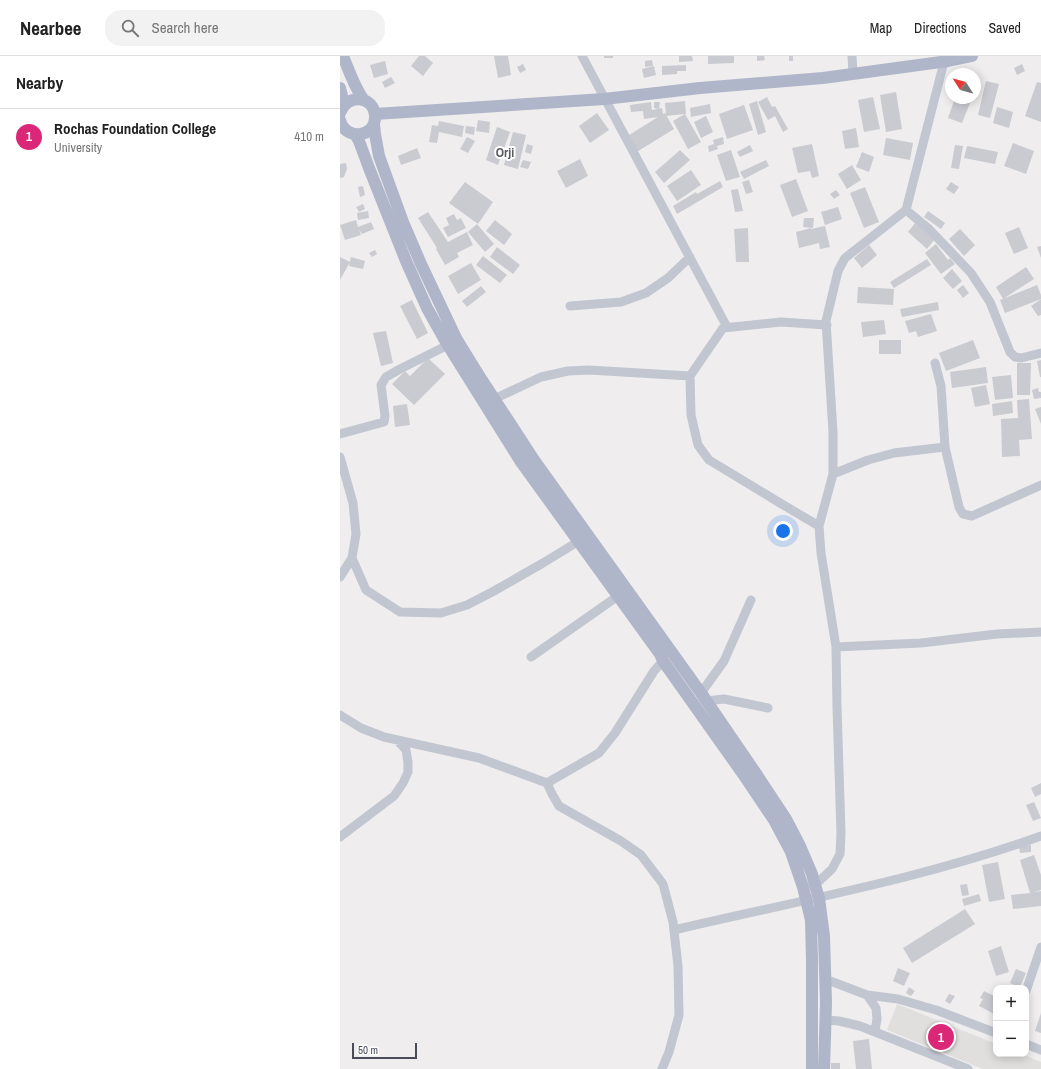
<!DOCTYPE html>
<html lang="en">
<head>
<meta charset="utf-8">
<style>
	:root { --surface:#fff; --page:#f2f2f2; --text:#222; --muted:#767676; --line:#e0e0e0; --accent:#db2777 }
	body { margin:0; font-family:"Archivo Narrow",sans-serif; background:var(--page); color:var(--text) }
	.controls { position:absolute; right:12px; bottom:12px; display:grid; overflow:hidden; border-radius:8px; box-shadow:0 2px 10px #0003 }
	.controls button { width:36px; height:36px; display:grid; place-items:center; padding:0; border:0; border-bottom:1px solid var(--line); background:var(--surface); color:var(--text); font:20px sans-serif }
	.compass { position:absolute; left:605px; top:12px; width:36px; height:36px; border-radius:50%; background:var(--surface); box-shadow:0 2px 10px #0003; rotate:306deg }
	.scale { position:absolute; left:12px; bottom:10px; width:65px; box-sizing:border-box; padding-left:4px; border:2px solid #474c58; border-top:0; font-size:11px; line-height:14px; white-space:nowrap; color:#474c58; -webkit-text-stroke:3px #fff; paint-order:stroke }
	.you { position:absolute; left:443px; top:475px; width:14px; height:14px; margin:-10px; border:3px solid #fff; border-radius:50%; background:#1a73e8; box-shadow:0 0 0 6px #1a73e833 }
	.badge { display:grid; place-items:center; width:26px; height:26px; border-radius:50%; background:var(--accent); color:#fff; font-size:13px; font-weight:700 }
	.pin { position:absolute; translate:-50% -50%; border:2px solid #fff; box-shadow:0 1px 4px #0006 }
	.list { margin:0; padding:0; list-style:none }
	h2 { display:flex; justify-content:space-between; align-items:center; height:52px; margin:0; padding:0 16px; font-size:17px }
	h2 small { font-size:13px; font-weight:400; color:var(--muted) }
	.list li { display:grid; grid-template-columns:26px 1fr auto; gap:12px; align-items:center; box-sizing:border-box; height:56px; padding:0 16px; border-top:1px solid var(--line) }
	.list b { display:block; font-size:15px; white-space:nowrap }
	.list p { margin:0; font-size:13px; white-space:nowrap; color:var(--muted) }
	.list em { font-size:13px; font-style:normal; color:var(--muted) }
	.icon { flex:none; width:22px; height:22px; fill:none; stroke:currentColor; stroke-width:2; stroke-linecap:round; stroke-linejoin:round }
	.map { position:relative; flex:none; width:701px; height:1013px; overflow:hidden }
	header { display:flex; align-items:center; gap:24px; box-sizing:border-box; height:56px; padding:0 20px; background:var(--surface); border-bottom:1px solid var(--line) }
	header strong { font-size:19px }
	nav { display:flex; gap:22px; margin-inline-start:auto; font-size:14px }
	.search { width:280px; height:36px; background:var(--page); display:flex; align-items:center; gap:10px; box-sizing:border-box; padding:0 14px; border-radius:16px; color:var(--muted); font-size:15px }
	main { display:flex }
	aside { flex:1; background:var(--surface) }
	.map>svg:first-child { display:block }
	.education { fill:#e0dfde }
	.building { fill:#cacbd1 }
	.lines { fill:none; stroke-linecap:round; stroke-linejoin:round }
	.minor { stroke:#c1c6d1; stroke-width:9 }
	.major { stroke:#afb6c9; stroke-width:12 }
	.labels { text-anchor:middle; stroke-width:4; stroke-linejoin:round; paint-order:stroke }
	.quarter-label { font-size:13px; font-weight:bold; fill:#5a5b61; stroke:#fff }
</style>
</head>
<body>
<header>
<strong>Nearbee</strong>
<div class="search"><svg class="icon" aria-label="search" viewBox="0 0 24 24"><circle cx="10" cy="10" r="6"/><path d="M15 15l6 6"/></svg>Search here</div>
<nav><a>Map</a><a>Directions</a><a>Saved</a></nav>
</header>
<main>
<aside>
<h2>Nearby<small></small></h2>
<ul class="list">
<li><span class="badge">1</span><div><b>Rochas Foundation College</b><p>University</p></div><em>410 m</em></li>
</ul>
</aside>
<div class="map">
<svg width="701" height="1013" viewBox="0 0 701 1013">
	<rect width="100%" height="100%" fill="#efeded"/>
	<path class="education" d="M557 948 656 988V998H682L701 1006V1013H643L547 974Z"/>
	<path class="building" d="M79 0H85L93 7 83 20 71 10Z
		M154 0H168L171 19 158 22Z
		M264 0H273V2H264Z
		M339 0H352L353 5 339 6Z
		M368 0H394V7L368 8Z
		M417 0H424L425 4 417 5Z
		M449 0H453V5H449Z
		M312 4 313 10 305 11V5Z
		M45 5 48 18 34 22 30 9Z
		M183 8 186 14 180 17 177 11Z
		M682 8 685 15 677 19 674 12Z
		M346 9V15H337V18L322 19V10Z
		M314 10 316 19 304 22 302 13Z
		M51 21 55 27 45 32 42 26Z
		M646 25 659 28 650 62 638 59Z
		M697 26 701 27V66L685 60Z
		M556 36 562 73 546 76 540 39Z
		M427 41 432 51 435 50 448 73 443 76 435 60 428 64 418 46Z
		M533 41 540 73 524 76 518 44Z
		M615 42H632L622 67 608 62Z
		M345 45 346 58H345L361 86 348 93 333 65 345 58 326 60 325 47Z
		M417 45 426 76 418 79 409 48Z
		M311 46 312 54 322 52 323 58 325 57 334 73 295 97 286 81 318 61 304 63 303 55 291 56 290 49Z
		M314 46H320L319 53 314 52Z
		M370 48 371 57 351 61 350 52Z
		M404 49 413 74 387 83 379 58Z
		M657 51 673 56 669 72 653 67Z
		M257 57 269 74 250 87 239 70Z
		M366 60 373 76 361 82 354 66Z
		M138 64 150 66 149 77 136 75Z
		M99 65 124 70 122 81 99 76 97 87 89 86 92 69 98 70Z
		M126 70 135 71 134 79 125 77Z
		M157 71 170 76 158 109 146 104Z
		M516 72 519 91 505 93 502 75Z
		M173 76 186 79 178 113 164 109Z
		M127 81 135 85 128 97 120 93Z
		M383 81 384 88 377 90 378 93 369 96 368 90 374 88 373 84Z
		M546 82 573 87 570 104 543 99Z
		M673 87 694 95 686 118 664 110Z
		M187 88 193 90 191 98 185 96Z
		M472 88 479 120 472 122 470 115 458 117 452 92Z
		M410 89 413 95 400 101 397 96Z
		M615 89 623 90 619 113 611 112Z
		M627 90 658 96 655 108 624 102Z
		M77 92 81 102 61 109 58 100Z
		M340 94 350 104 324 127 315 116Z
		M391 94 400 121 386 125 377 99Z
		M522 96 534 101 529 116 516 111Z
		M240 103 248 120 226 132 217 115Z
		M183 104 191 106 188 113 180 111Z
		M426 104 429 110 404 123 400 116Z
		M6 107 7 113 4 121 0 122V108Z
		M512 109 521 124 507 133 498 118Z
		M351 114 361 129 337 145 327 130Z
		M456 123 468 155 452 161 440 129Z
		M409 124 413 136 406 138 402 126Z
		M380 125 383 131 337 158 333 150 356 136 357 138Z
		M125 126 153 146 138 168 109 147Z
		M611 126 619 131 614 138 606 133Z
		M23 130 25 139 20 141 18 131Z
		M525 131 539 166 524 172 510 137Z
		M398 133 403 155 395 156 391 134Z
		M496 134 500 139 494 143 490 138Z
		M23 148 25 153 19 156 16 151Z
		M498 151 502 163 485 169 481 156Z
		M28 155 29 162 18 164 17 157Z
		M588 155 605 167 601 173 584 161Z
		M88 156 108 186 127 176 133 189 117 197 119 201 105 209 96 193 97 192 78 162Z
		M114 158 117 164 121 162 126 172 108 181 103 172 109 169 106 162Z
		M464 162H474L473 172 463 171Z
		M16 164 18 171 31 166 34 173 22 178 19 174 21 179 5 184 0 169Z
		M155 164 172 178 164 189 146 175Z
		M576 166 595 183 587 193 568 176Z
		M137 168 154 188 145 196 128 176Z
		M485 170 490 191 480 193 479 187 459 192 456 176 471 172V173Z
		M679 171 688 192 674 198 665 177Z
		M408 172 409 206H396L394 173Z
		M620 173 635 189 624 200 609 183Z
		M596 188 608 204 610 202 615 208 601 218 585 197Z
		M529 189 537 199 522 212 514 202Z
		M701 190V202L697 191Z
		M157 191 180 209 173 218 150 201Z
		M35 194 37 198 32 201 29 197Z
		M143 200 167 219 160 227 136 209Z
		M0 201 10 206 0 224Z
		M11 201 25 205 23 213 9 210Z
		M587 203 591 209 554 232 550 226Z
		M131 207 141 224 118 238 108 220Z
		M686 211 694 223 663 243 656 231Z
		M612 213 622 225 613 233 603 222Z
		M623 229 629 237 623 242 617 234Z
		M697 229 701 239V243L665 257 660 244Z
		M141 230 146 236 127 251 122 245Z
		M518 231 554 233 553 249 517 247Z
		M701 243V259L698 260 691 250Z
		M72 244 88 277 77 283 60 250Z
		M598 246 599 254 562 261 560 253Z
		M591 258 597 275 578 281 576 275 569 277 565 265Z
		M544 264 546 278 523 281 521 266Z
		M46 275 53 307 41 310 33 277Z
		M539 284H561V298H539Z
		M633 284 640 302 606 315 599 297Z
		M88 302 105 318 74 349 52 328 65 315 70 320Z
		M701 304V321H700L697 305Z
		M677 307H691L690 339H677Z
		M646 311 648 327 612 332 610 316Z
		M671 319 673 342 655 344 652 321Z
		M646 329 650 348 635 351 631 332Z
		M698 332 699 336H701V342L694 343 692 334Z
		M689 343 692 383 679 384 680 400 662 401 661 363 678 362 677 344Z
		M672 345 673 357 653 360 652 348Z
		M67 348 70 369 55 371 53 350Z
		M701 351V368L695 353Z
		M701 727V738L695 741 691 732Z
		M694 746 701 762 693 765 686 749Z
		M691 789V796L680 797 679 790Z
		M694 799 701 819V834L693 836 701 835V850L673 853 671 839 690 837 680 804Z
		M658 806 665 843 649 846 642 809Z
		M627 828 629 839 622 840 620 829Z
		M639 838 641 845 624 850 622 843Z
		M625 853 635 868 572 907 563 892Z
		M661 890 669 916 656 920 648 895Z
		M558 912 570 917 564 930 553 925Z
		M676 913 686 917 680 931 670 927Z
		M569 931 575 935 571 940 566 937Z
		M644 935 656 941V959L639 950 643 943 640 942Z
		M609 938 615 940 610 948 605 945Z
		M701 957V977L695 975Z
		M529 983 532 1013H516L513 985Z
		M491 1007H500V1013H491Z"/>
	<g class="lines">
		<path class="minor" d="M242 0 387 271
			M512 0 513 18
			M566 154 589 173 631 217 650 246 670 296 675 301 681 302 701 297
			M230 250 281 246 306 237 328 222 350 201
			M595 307 601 330 605 391 619 451 623 458 632 460 701 429
			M154 343 201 321 228 315 249 314 350 320
			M0 378 44 366 45 360 41 329 46 321 60 313 108 289
			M0 401 13 447 16 478 12 502 0 521
			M493 418 528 404 554 397 605 391
			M479 470 440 447 369 404 358 389 351 359 350 320 383 272 441 266 487 269
			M12 502 26 534 60 556 101 557 127 549 154 535 203 507 239 485
			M496 591 581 587 657 578 701 576
			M191 601 278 540
			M361 637 384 605 411 544
			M366 645 384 643 428 652
			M0 659 21 672 44 681 139 702 207 727 259 697 275 677 314 615 323 605
			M207 727 212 738 219 750 281 785 301 799 323 828 333 866 338 910 339 959 329 996 322 1013
			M0 781 54 740 63 727 68 716V706L66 694 57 684
			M475 829 492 813 500 798 501 777 497 651 496 591 481 497 479 470 493 418V376L486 265 498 215 505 202 566 154 604 6
			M334 874C457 845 582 823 701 780
			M485 923 527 939 558 943 596 954 656 977
			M686 935 701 891
			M527 939 536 952 537 963 535 975
			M485 964 499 965 520 970 628 1013
			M686 988 701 994"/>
		<path class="major" d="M3 0C9 15 14 30 23 43
			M0 32 3 44V51
			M0 57C6 37 35 39 35 61 35 82 5 85 0 64
			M35 58 264 43 360 32 483 22 608 5 632 0
			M34 68 35 78 39 100 63 166 81 208 117 284 138 318 194 404 361 637 417 719 446 763 460 790 472 818 475 829 479 842 484 880 486 947 484 1013
			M15 78 19 85 29 112 66 205 87 252 106 286 181 406 320 598 323 605 403 718 434 764 451 796 463 831 471 864 472 904V1013"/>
	</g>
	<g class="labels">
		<g class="quarter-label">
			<text x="165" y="101">Orji</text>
		</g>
	</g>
</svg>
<div class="controls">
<button>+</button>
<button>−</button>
</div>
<svg class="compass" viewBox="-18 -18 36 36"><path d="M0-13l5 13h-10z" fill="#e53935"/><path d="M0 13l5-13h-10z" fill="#767676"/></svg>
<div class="scale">50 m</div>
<div class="you"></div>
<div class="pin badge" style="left:601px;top:981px">1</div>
</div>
</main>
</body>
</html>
